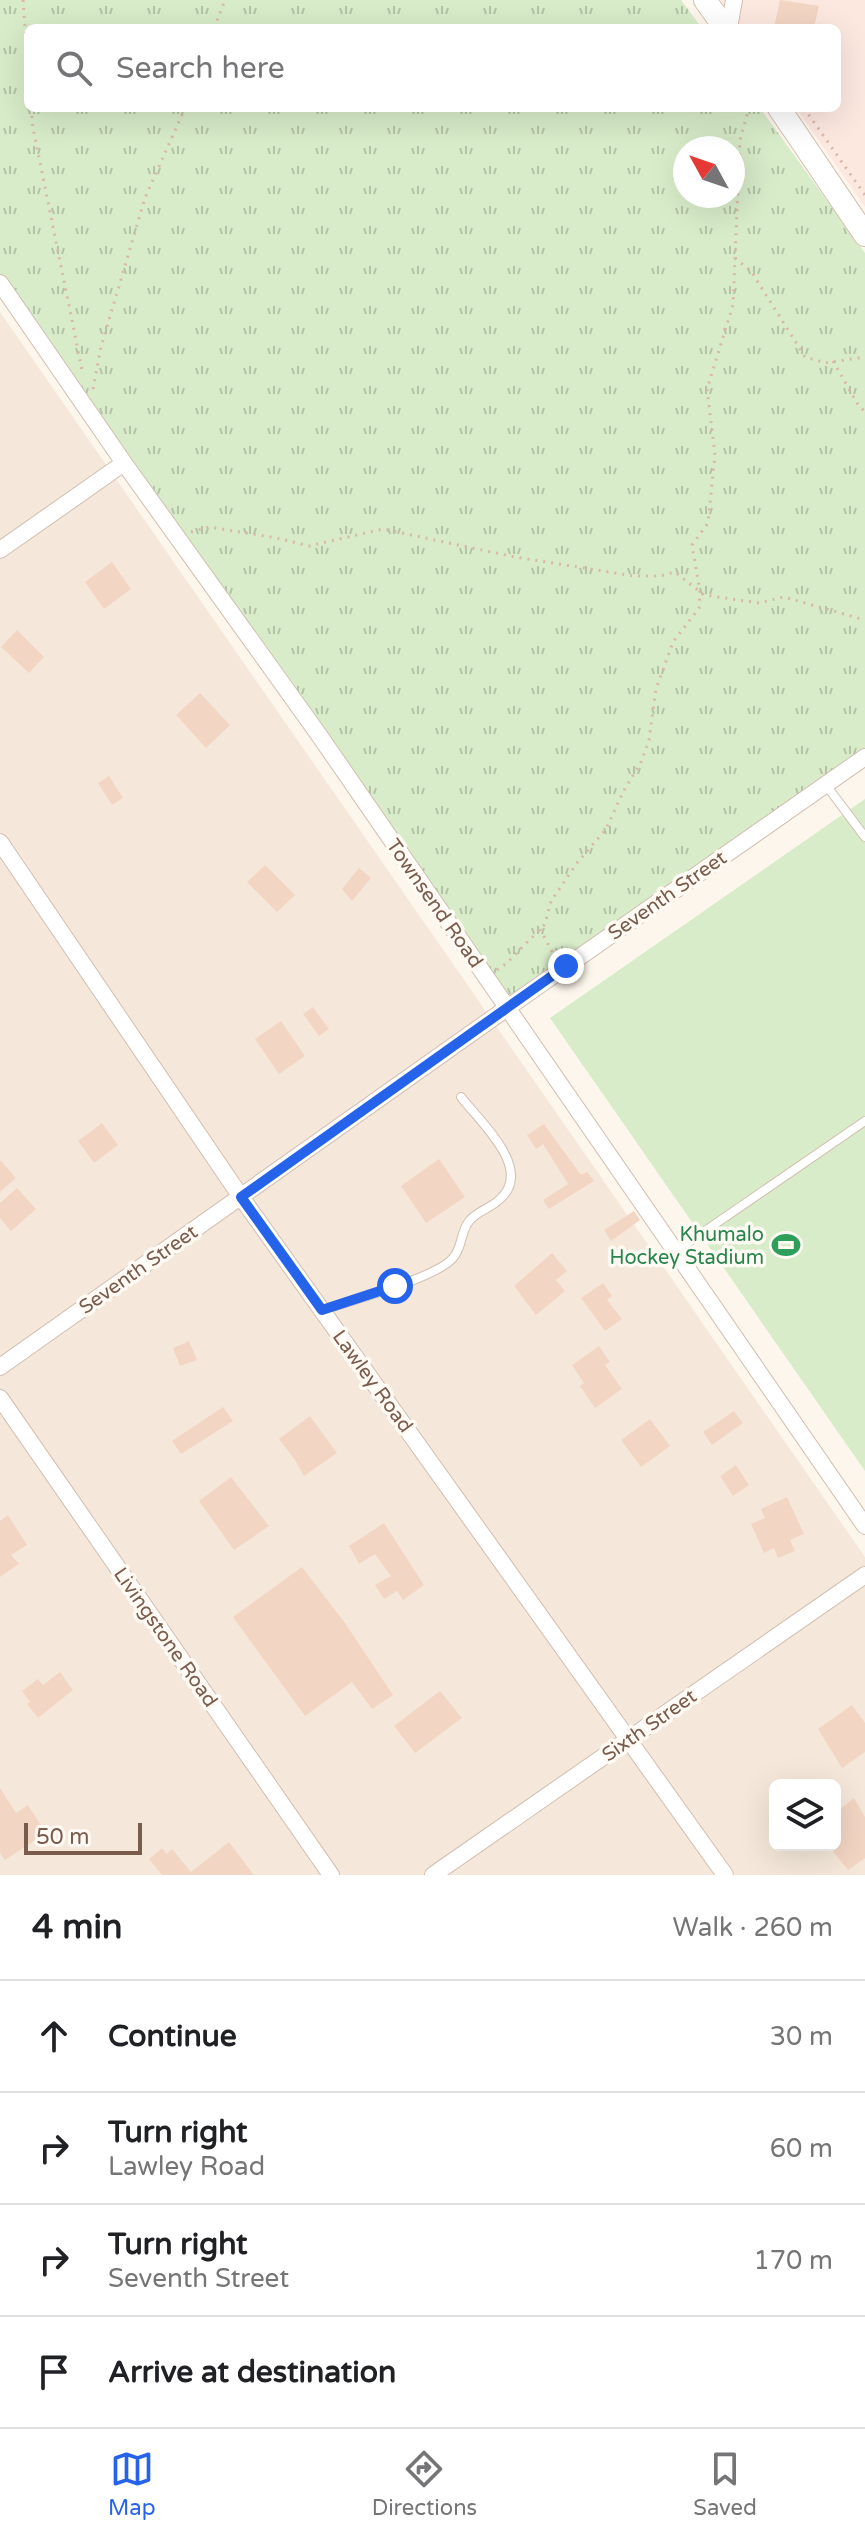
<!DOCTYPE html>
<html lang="en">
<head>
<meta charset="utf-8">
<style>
	:root { --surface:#fff; --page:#f2f2f2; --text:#202124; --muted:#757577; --line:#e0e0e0; --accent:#2563eb }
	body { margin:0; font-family:"Varela Round",sans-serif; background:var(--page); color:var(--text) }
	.controls { position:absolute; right:24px; bottom:24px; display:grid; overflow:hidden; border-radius:12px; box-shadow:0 8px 32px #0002 }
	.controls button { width:72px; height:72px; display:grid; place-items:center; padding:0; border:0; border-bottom:2px solid var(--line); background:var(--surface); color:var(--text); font:40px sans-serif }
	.compass { position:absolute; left:673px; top:136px; width:72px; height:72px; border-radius:50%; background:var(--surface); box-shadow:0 8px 32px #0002; rotate:310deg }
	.scale { position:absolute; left:24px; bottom:20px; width:118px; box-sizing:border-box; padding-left:8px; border:4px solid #7a5c4d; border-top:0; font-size:22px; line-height:28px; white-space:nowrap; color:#7a5c4d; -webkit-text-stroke:6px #fffaf3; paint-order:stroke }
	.stop { position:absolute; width:24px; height:24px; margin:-18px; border:6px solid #2563eb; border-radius:50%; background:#fff }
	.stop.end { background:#2563eb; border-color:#fff; box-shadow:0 2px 8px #0008 }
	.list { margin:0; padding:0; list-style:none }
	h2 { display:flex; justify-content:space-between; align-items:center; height:104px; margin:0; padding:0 32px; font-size:34px }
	h2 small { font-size:26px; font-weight:400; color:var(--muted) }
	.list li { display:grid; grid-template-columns:52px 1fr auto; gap:24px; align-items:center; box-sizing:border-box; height:112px; padding:0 32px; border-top:2px solid var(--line) }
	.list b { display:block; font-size:30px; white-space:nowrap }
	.list p { margin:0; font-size:26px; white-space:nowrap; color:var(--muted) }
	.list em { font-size:26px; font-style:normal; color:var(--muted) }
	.icon { flex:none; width:44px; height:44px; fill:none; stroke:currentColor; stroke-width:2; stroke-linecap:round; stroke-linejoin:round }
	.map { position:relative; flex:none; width:865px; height:1875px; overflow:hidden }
	.search { position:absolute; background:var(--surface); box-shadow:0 8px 32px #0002; left:24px; right:24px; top:24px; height:88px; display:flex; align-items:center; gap:20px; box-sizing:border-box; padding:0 28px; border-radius:12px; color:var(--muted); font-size:30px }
	.sheet { height:552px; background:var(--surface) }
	nav { display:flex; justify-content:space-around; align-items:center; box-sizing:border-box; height:112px; border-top:2px solid var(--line); background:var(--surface); font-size:22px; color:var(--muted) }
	nav a { display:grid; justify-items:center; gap:4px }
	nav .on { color:var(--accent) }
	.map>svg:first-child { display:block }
	.residential { fill:#f5e8da; fill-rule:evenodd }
	.commercial { fill:#fde8e0 }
	.grass { fill:url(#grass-tufts); fill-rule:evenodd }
	.pitch { fill:#d8ecc9 }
	.building { fill:#f3d5c3 }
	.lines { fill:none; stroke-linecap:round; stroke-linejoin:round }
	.service-casing { stroke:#d1beb0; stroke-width:10 }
	.minor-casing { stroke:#d1beb0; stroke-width:18 }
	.secondary-casing { stroke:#d6c0b0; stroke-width:24 }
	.path { stroke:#d9b8a5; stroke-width:3; stroke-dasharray:2 6; stroke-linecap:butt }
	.service { stroke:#fff; stroke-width:8 }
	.minor { stroke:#fff; stroke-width:16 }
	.secondary { stroke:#fff; stroke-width:22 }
	.route { stroke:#2563eb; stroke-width:10 }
	.labels { text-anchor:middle; stroke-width:7; stroke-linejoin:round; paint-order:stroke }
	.street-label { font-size:20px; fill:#7a5c4d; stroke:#fffaf3 }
	.leisure-label { font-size:20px; fill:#27864d; stroke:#fffaf3; text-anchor:end }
</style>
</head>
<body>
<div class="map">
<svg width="865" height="1875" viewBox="0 0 865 1875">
	<defs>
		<pattern id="grass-tufts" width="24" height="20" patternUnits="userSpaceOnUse" patternTransform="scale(2)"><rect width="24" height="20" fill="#d8ecc9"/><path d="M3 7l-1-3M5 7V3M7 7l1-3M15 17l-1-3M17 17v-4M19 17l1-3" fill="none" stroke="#b4c2a5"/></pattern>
	</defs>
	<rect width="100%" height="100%" fill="#fdf6ec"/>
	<path class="residential" d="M0 312 865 1557V1875H0ZM775 1785H835V1845H775Z"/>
	<path class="commercial" d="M721 0H865V207L796 108H837V28H741Z"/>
	<path class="grass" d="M0 0H681L702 28H28V108H760L865 253V759L507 1008 0 277ZM685 148H733V196H685Z"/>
	<path class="pitch" d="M865 799V1471L550 1018Z"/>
	<path class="building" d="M780 0 819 6 814 28H774Z
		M112 562 131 589 104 609 85 582Z
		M17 630 44 657 29 673 1 647Z
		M200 693 230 725 206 748 176 715Z
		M109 776 123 798 112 805 98 783Z
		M265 865 295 895 277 912 247 882Z
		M359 868 371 878 352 901 342 889Z
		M313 1007 329 1029 319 1036 303 1014Z
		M281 1021 305 1056 279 1074 255 1039Z
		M102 1123 118 1145 94 1163 78 1141Z
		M544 1124 581 1175 587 1172 594 1181 549 1209 543 1200 568 1184 543 1144 536 1149 527 1135Z
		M439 1159 465 1197 426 1223 401 1186Z
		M0 1160 16 1178 0 1192Z
		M17 1188 36 1209 11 1231 0 1218V1203Z
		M634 1211 640 1220 611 1241 604 1230Z
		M552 1253 567 1271 556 1280 565 1291 536 1315 514 1286Z
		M603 1283 612 1296 607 1300 622 1319 605 1331 581 1298Z
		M189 1341 197 1360 180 1366 173 1348Z
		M599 1346 610 1362 605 1365 622 1389 595 1408 580 1386 584 1383 572 1365Z
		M223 1407 233 1421 181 1454 172 1441Z
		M734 1411 743 1423 712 1445 703 1432Z
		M310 1416 337 1453 304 1476 295 1460 279 1439Z
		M650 1419 670 1446 641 1467 621 1440Z
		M736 1465 749 1485 733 1496 720 1476Z
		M231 1477 269 1526 234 1550 199 1501Z
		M787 1497 804 1534 790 1540 795 1551 778 1558 774 1548 764 1553 751 1524 765 1518 761 1509Z
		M8 1515 27 1545 11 1555 19 1564 0 1577V1521Z
		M384 1523 424 1585 403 1600 397 1591 384 1599 375 1585 391 1576 375 1554 359 1564 349 1546Z
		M302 1567 345 1623 393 1695 372 1709 352 1682 305 1716 233 1617Z
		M60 1672 73 1690 38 1718 27 1704 30 1702 22 1691 38 1679 43 1685Z
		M440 1691 462 1718 415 1753 394 1726Z
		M852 1705 865 1723V1752L842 1768 818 1729Z
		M0 1788 16 1813 28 1805 46 1833 5 1860 0 1853Z
		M854 1798 865 1817V1858L848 1870 828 1845H835V1813Z
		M229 1842 254 1875H162L149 1859 162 1848 167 1854 172 1849 191 1872Z"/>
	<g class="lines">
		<defs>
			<path id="service" d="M826 785 865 837
				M676 1251 865 1121
				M322 1310C350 1301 436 1278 453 1258 463 1247 460 1231 470 1220 478 1211 491 1208 500 1199 534 1169 480 1122 461 1097"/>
			<path id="minor" d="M729 28 734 0
				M0 283 124 463 319 735 865 1526
				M0 550 124 463
				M0 842 241 1197 725 1875
				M0 1367 507 1008 865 757
				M0 1398 331 1875
				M433 1875 865 1575"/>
			<path id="secondary" d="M705 0 725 28
				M779 108 865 235"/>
		</defs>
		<use href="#service" class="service-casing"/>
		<use href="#minor" class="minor-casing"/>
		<use href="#secondary" class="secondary-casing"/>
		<path class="path" d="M23 0 28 65
			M214 28 225 0
			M31 108 33 128 83 375
			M804 108 865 195
			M735 258 751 271 805 357 825 363 865 357
			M833 361 857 403 865 412
			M93 389 101 347 145 198 185 108
			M191 532 209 527 277 538 309 546 383 529 515 557 634 576H660L675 572 704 595 759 603 784 597 865 620
			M540 929 555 957
			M497 970 507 963 545 924 551 901 577 863 606 829 623 792 641 762 649 740 656 689 673 642 699 608 700 592 692 545 708 523 715 455 707 389 733 305 740 140 749 108"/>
		<use href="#service" class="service"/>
		<use href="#minor" class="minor"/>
		<use href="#secondary" class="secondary"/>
	</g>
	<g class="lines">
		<path class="route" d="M395 1286 322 1310 241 1197 566 966"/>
	</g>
	<defs>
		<symbol id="stadium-bare" viewBox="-9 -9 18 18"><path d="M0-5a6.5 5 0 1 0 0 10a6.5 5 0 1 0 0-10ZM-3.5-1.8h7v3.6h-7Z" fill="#2e9e5b" stroke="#fffaf3" stroke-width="2.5" paint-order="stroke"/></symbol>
	</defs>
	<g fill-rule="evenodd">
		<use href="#stadium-bare" x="766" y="1225" width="40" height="40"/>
	</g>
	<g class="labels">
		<g class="street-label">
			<text transform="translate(667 895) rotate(-35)" y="7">Seventh Street</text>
			<text transform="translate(435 903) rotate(55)" y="7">Townsend Road</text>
			<text transform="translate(138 1269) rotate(-35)" y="7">Seventh Street</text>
			<text transform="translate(373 1381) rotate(54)" y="7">Lawley Road</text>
			<text transform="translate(166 1637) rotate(55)" y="7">Livingstone Road</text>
			<text transform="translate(649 1725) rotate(-35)" y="7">Sixth Street</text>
		</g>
		<g class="leisure-label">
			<text x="764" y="1241">Khumalo<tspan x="764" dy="23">Hockey Stadium</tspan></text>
		</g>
	</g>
</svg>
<div class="controls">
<button><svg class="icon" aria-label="layers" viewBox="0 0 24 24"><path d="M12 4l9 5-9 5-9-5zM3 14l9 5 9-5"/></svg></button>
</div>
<svg class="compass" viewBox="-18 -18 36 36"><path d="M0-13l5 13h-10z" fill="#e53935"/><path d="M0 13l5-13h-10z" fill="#757577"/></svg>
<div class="scale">50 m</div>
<div class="stop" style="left:395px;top:1286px"></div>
<div class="stop end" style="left:566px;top:966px"></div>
<div class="search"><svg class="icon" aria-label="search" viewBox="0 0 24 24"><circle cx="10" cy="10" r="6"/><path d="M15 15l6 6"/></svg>Search here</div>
</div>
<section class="sheet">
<h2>4 min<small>Walk · 260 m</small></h2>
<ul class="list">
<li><svg class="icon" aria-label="ahead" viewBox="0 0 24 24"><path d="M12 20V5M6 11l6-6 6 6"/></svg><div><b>Continue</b></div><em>30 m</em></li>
<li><svg class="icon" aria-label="right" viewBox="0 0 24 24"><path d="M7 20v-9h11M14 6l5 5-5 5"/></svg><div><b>Turn right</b><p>Lawley Road</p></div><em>60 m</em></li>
<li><svg class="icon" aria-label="right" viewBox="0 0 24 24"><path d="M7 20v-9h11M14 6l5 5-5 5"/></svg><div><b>Turn right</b><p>Seventh Street</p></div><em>170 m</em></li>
<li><svg class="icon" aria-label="arrive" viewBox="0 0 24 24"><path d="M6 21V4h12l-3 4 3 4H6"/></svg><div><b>Arrive at destination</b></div></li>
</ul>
</section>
<nav>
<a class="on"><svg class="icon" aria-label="map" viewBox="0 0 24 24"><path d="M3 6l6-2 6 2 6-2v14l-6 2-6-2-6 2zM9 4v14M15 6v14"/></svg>Map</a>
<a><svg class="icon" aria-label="directions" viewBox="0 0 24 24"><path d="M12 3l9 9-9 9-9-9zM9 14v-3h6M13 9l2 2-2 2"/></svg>Directions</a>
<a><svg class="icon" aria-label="saved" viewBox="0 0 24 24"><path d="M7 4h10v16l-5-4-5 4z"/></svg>Saved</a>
</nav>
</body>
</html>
